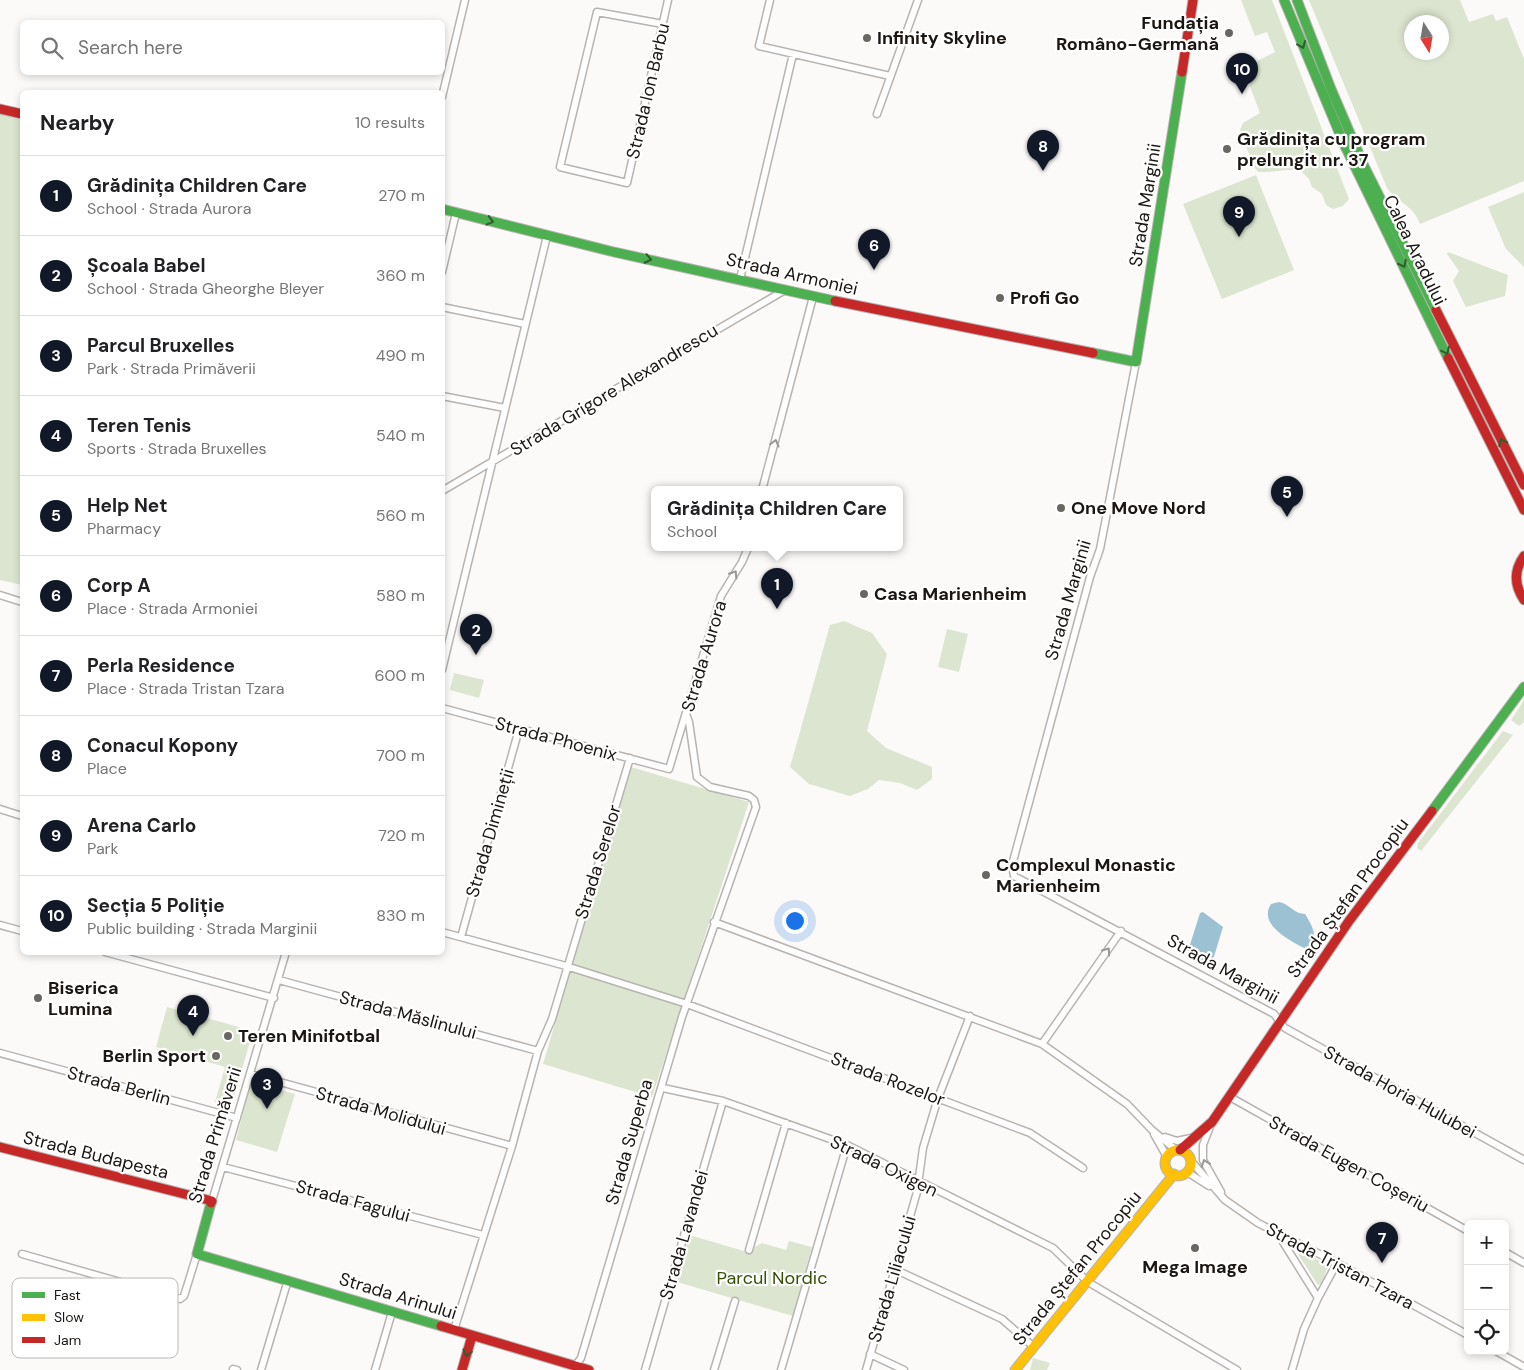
<!DOCTYPE html>
<html lang="en">
<head>
<meta charset="utf-8">
<style>
	:root { --surface:#fff; --page:#f6f6f6; --text:#202124; --muted:#757577; --line:#e0e0e0; --accent:#111827 }
	body { margin:0; font-family:"DM Sans",sans-serif; background:var(--page); color:var(--text) }
	.controls { position:absolute; right:15px; bottom:15px; display:grid; overflow:hidden; border-radius:8px; box-shadow:0 2px 8px #0003 }
	.controls button { width:45px; height:45px; display:grid; place-items:center; padding:0; border:0; border-bottom:1px solid var(--line); background:var(--surface); color:var(--text); font:25px sans-serif }
	.compass { position:absolute; left:1404px; top:15px; width:45px; height:45px; border-radius:50%; background:var(--surface); box-shadow:0 2px 8px #0003; rotate:169deg }
	.you { position:absolute; left:794px; top:920px; width:18px; height:18px; margin:-12px; border:4px solid #fff; border-radius:50%; background:#1a73e8; box-shadow:0 0 0 8px #1a73e833 }
	.badge { display:grid; place-items:center; width:32px; height:32px; border-radius:50%; background:var(--accent); color:#fff; font-size:16px; font-weight:700 }
	.pin { position:absolute; translate:-50% -41px; filter:drop-shadow(0 1px 2px #0008) }
	.pin::after { content:''; position:absolute; top:26px; width:18px; height:15px; background:inherit; clip-path:polygon(0 0,100% 0,50% 100%) }
	.popup { position:absolute; left:651px; top:486px; width:252px; height:65px; box-sizing:border-box; display:grid; place-content:center; border-radius:8px; background:var(--surface); filter:drop-shadow(0 1px 4px #0005); font-size:16px; white-space:nowrap; color:var(--muted) }
	.popup b { font-size:19px; color:var(--text) }
	.popup::after { content:''; position:absolute; left:50%; top:100%; margin-left:-10px; border:10px solid transparent; border-top-color:var(--surface) }
	.list { margin:0; padding:0; list-style:none }
	h2 { display:flex; justify-content:space-between; align-items:center; height:65px; margin:0; padding:0 20px; font-size:21px }
	h2 small { font-size:16px; font-weight:400; color:var(--muted) }
	.list li { display:grid; grid-template-columns:32px 1fr auto; gap:15px; align-items:center; box-sizing:border-box; height:80px; padding:0 20px; border-top:1px solid var(--line) }
	.list b { display:block; font-size:19px; white-space:nowrap }
	.list p { margin:0; font-size:16px; white-space:nowrap; color:var(--muted) }
	.list em { font-size:16px; font-style:normal; color:var(--muted) }
	.icon { flex:none; width:28px; height:28px; fill:none; stroke:currentColor; stroke-width:2; stroke-linecap:round; stroke-linejoin:round }
	.map { position:relative; flex:none; width:1524px; height:1370px; overflow:hidden }
	.search { position:absolute; background:var(--surface); box-shadow:0 2px 8px #0003; left:20px; top:20px; width:425px; height:55px; display:flex; align-items:center; gap:12px; box-sizing:border-box; padding:0 18px; border-radius:8px; color:var(--muted); font-size:19px }
	.panel { position:absolute; background:var(--surface); box-shadow:0 2px 8px #0003; left:20px; top:90px; width:425px; height:865px; border-radius:8px }
	.map>svg:first-child { display:block }
	.green { fill:#dce5cf; fill-rule:evenodd }
	.water { fill:#9bc1d2 }
	.lines { fill:none; stroke-linecap:round; stroke-linejoin:round }
	.street-casing { stroke:#b7b3b0; stroke-width:9 }
	.fast-casing { stroke:#b7b3b0; stroke-width:11 }
	.slow-casing { stroke:#b7b3b0; stroke-width:11 }
	.jam-casing { stroke:#b7b3b0; stroke-width:11 }
	.street { stroke:#fffefe; stroke-width:6 }
	.fast { stroke:#4caf50; stroke-width:9 }
	.slow { stroke:#ffc107; stroke-width:9 }
	.jam { stroke:#c62828; stroke-width:9 }
	.oneway { stroke:#325b2e }
	.oneway2 { stroke:#999694 }
	.poi-dot { fill:#6a6662; stroke:#fff; stroke-width:2 }
	.labels { text-anchor:middle; stroke-width:4.5; stroke-linejoin:round; paint-order:stroke }
	.poi-label { font-size:18px; font-weight:bold; fill:#1c1612; stroke:#fff; text-anchor:start }
	.street-label { font-size:18px; fill:#1c1612; stroke:#fff }
	.park-label { font-size:18px; fill:#385006; stroke:#fff }
	.key { fill:#fff; stroke:#bbb9b8; stroke-width:1 }
	.key-label { font-size:14px; fill:#1c1612 }
</style>
</head>
<body>
<div class="map">
<svg width="1524" height="1370" viewBox="0 0 1524 1370">
	<rect width="100%" height="100%" fill="#fcfaf8"/>
	<path class="green" d="M1241 0H1272L1349 199 1343 206 1333 209 1326 205 1322 194 1312 187 1309 179 1300 170C1285 169 1272 173 1258 172L1254 167 1240 130 1243 123 1260 113 1243 68 1275 52 1267 32 1255 36Z
		M1309 0H1460L1469 22 1493 14 1496 21 1507 17 1524 59V181L1420 224C1414 206 1397 202 1387 188ZM1412 22H1442V52H1412Z
		M0 109 22 114V585L0 580Z
		M1256 175 1294 270 1222 299 1183 204Z
		M1524 192V267L1506 249 1488 207Z
		M1448 252 1508 275 1505 296 1466 307 1453 281 1459 271 1447 254Z
		M844 621 872 633 887 654 867 731 886 748 932 767V779L917 790 900 783 879 780 868 789 850 796 809 784 790 767 830 625Z
		M947 629 968 634 959 672 938 667Z
		M454 673 484 680 479 698 450 690Z
		M1524 700V722L1519 726 1511 720Z
		M1503 731 1513 735 1421 851 1417 848 1418 843Z
		M631 767 749 802 652 1097 543 1064Z
		M167 1007 253 1031 231 1107 215 1102 225 1067 156 1047Z
		M251 1082 295 1094 277 1152 236 1140Z
		M689 1235 751 1253 753 1248 762 1243 786 1250 789 1241 812 1247 793 1316 677 1282Z
		M1294 1248 1328 1265 1322 1284 1318 1285Z
		M1033 1358 1050 1363 1047 1370H1030Z"/>
	<path class="water" d="M1279 902C1290 904 1294 914 1305 914 1312 925 1322 942 1304 948 1288 940 1258 924 1271 904Z
		M1203 912 1223 927 1212 963 1208 965 1188 951 1200 913Z"/>
	<g class="lines">
		<defs>
			<path id="street" d="M770 0 759 46 890 76
				M663 24 597 12 560 167 627 183 668 0
				M442 97 465 0
				M877 114 918 0
				M442 272 456 213
				M740 279 793 54
				M442 307 525 324
				M1136 362 1100 549 1090 577 1012 865 1014 876 1274 1014 1285 1028 1524 1160
				M442 396 505 408
				M762 490 813 297
				M442 491 785 290
				M0 595 22 602
				M442 670 547 236
				M442 708 669 769 721 596 742 562 748 548
				M0 809 22 816
				M714 922 1042 1044 1127 1104 1152 1130 1176 1150
				M0 925 22 931
				M442 932 566 966 687 1004 1030 1133 1083 1168
				M461 937 519 729
				M105 952 274 998
				M279 980 538 1051
				M1042 1044 1121 931
				M0 1053 237 1118
				M251 1074 512 1146
				M663 1088 723 1101 847 1145 1053 1248 1088 1282 1237 1370
				M1230 1097 1468 1231
				M1211 1124 1203 1145V1160L1221 1192
				M1154 1134 1167 1157
				M1165 1137 1177 1141 1191 1138
				M1191 1161 1225 1200 1258 1223 1337 1263 1468 1335
				M223 1167 483 1235
				M1187 1172 1209 1186
				M212 1201 286 952
				M1282 1235 1283 1242 1318 1298 1304 1329 1292 1370
				M749 1250 786 1123
				M1505 1252 1524 1263
				M22 1254 180 1299 184 1296 197 1254
				M894 1269 1002 1319 1034 1347
				M1318 1298 1337 1263
				M454 1330 512 1146 538 1051 552 1019 630 758
				M1496 1351 1524 1367
				M870 1354 904 1370
				M575 1366 581 1358 682 1017 756 807 754 800 749 796 710 787 697 777 689 722 686 714
				M233 1369 237 1370
				M261 1370 288 1280
				M375 1370 392 1312
				M645 1370 723 1101
				M714 1370 735 1301
				M781 1370 847 1145
				M866 1370 917 1192 923 1148 938 1098 970 1016"/>
			<path id="fast" d="M1284 0 1344 144 1448 358
				M1297 0 1331 89 1364 166 1436 310
				M442 209 614 252 835 301
				M1093 353 1136 362 1182 72
				M1432 811 1524 687
				M211 1203 197 1254 441 1326"/>
			<path id="slow" d="M1165 1163a13 13 0 1 1 26 0a13 13 0 1 1-26 0Z
				M1015 1370 1174 1174"/>
			<path id="jam" d="M1182 72 1193 0
				M0 109 22 114
				M835 301 1093 353
				M1436 310 1524 485
				M1448 358 1524 510
				M1524 556C1514 570 1514 585 1524 600
				M0 1147 212 1201 211 1203
				M1180 1150 1212 1122 1349 921 1432 811
				M441 1326 589 1370
				M462 1370 472 1336"/>
		</defs>
		<use href="#street" class="street-casing"/>
		<use href="#fast" class="fast-casing"/>
		<use href="#slow" class="slow-casing"/>
		<use href="#jam" class="jam-casing"/>
		<use href="#street" class="street"/>
		<use href="#fast" class="fast"/>
		<use href="#slow" class="slow"/>
		<use href="#jam" class="jam"/>
	</g>
	<defs><path id="oneway-chevron" d="M-2-3.5L2.5 0L-2 3.5" fill="none" stroke-width="1.6" stroke-linecap="round" stroke-linejoin="round" transform="scale(1.25)"/></defs>
	<g class="oneway">
		<use href="#oneway-chevron" transform="translate(1302 45) rotate(67)"/>
		<use href="#oneway-chevron" transform="translate(490 221) rotate(15)"/>
		<use href="#oneway-chevron" transform="translate(648 259) rotate(12)"/>
		<use href="#oneway-chevron" transform="translate(1403 264) rotate(63)"/>
		<use href="#oneway-chevron" transform="translate(1446 351) rotate(64)"/>
		<use href="#oneway-chevron" transform="translate(1502 442) rotate(-117)"/>
		<use href="#oneway-chevron" transform="translate(467 1353) rotate(106)"/>
	</g>
	<g class="oneway2">
		<use href="#oneway-chevron" transform="translate(775 443) rotate(-75)"/>
		<use href="#oneway-chevron" transform="translate(734 574) rotate(-57)"/>
		<use href="#oneway-chevron" transform="translate(1107 951) rotate(-54)"/>
		<use href="#oneway-chevron" transform="translate(1205 1163) rotate(-110)"/>
	</g>
	<g class="poi-dot">
		<circle cx="1229" cy="33" r="5"/>
		<circle cx="867" cy="38" r="5"/>
		<circle cx="1227" cy="149" r="5"/>
		<circle cx="1000" cy="298" r="5"/>
		<circle cx="1061" cy="508" r="5"/>
		<circle cx="864" cy="594" r="5"/>
		<circle cx="986" cy="875" r="5"/>
		<circle cx="38" cy="998" r="5"/>
		<circle cx="228" cy="1036" r="5"/>
		<circle cx="216" cy="1056" r="5"/>
		<circle cx="1195" cy="1248" r="5"/>
	</g>
	<g class="labels">
		<g class="poi-label">
			<text x="1219" y="29" text-anchor="end">Fundația<tspan x="1219" dy="21">Româno-Germană</tspan></text>
			<text x="877" y="44">Infinity Skyline</text>
			<text x="1237" y="145">Grădinița cu program<tspan x="1237" dy="21">prelungit nr. 37</tspan></text>
			<text x="1010" y="304">Profi Go</text>
			<text x="1071" y="514">One Move Nord</text>
			<text x="874" y="600">Casa Marienheim</text>
			<text x="996" y="871">Complexul Monastic<tspan x="996" dy="21">Marienheim</tspan></text>
			<text x="48" y="994">Biserica<tspan x="48" dy="21">Lumina</tspan></text>
			<text x="238" y="1042">Teren Minifotbal</text>
			<text x="206" y="1062" text-anchor="end">Berlin Sport</text>
			<text x="1195" y="1273" text-anchor="middle">Mega Image</text>
		</g>
		<g class="street-label">
			<text transform="translate(648 91) rotate(-77)" y="6">Strada Ion Barbu</text>
			<text transform="translate(1145 205) rotate(-81)" y="6">Strada Marginii</text>
			<text transform="translate(1415 250) rotate(64)" y="6">Calea Aradului</text>
			<text transform="translate(792 274) rotate(13)" y="6">Strada Armoniei</text>
			<text transform="translate(614 390) rotate(-31)" y="6">Strada Grigore Alexandrescu</text>
			<text transform="translate(1068 600) rotate(-74)" y="6">Strada Marginii</text>
			<text transform="translate(704 656) rotate(-73)" y="6">Strada Aurora</text>
			<text transform="translate(556 739) rotate(15)" y="6">Strada Phoenix</text>
			<text transform="translate(490 833) rotate(-74)" y="6">Strada Dimineții</text>
			<text transform="translate(598 862) rotate(-73)" y="6">Strada Serelor</text>
			<text transform="translate(1348 898) rotate(-54)" y="6">Strada Ștefan Procopiu</text>
			<text transform="translate(1223 969) rotate(29)" y="6">Strada Marginii</text>
			<text transform="translate(408 1015) rotate(15)" y="6">Strada Măslinului</text>
			<text transform="translate(888 1079) rotate(21)" y="6">Strada Rozelor</text>
			<text transform="translate(119 1086) rotate(15)" y="6">Strada Berlin</text>
			<text transform="translate(1400 1092) rotate(29)" y="6">Strada Horia Hulubei</text>
			<text transform="translate(381 1111) rotate(16)" y="6">Strada Molidului</text>
			<text transform="translate(215 1135) rotate(-73)" y="6">Strada Primăverii</text>
			<text transform="translate(629 1142) rotate(-74)" y="6">Strada Superba</text>
			<text transform="translate(96 1155) rotate(14)" y="6">Strada Budapesta</text>
			<text transform="translate(1349 1164) rotate(29)" y="6">Strada Eugen Coșeriu</text>
			<text transform="translate(884 1166) rotate(26)" y="6">Strada Oxigen</text>
			<text transform="translate(353 1201) rotate(15)" y="6">Strada Fagului</text>
			<text transform="translate(684 1235) rotate(-74)" y="6">Strada Lavandei</text>
			<text transform="translate(1340 1266) rotate(28)" y="6">Strada Tristan Tzara</text>
			<text transform="translate(1077 1268) rotate(-51)" y="6">Strada Ștefan Procopiu</text>
			<text transform="translate(892 1279) rotate(-74)" y="6">Strada Liliacului</text>
			<text transform="translate(398 1296) rotate(17)" y="6">Strada Arinului</text>
		</g>
		<g class="park-label">
			<text x="772" y="1284">Parcul Nordic</text>
		</g>
	</g>
	<rect x="12" y="1278" width="166" height="80" rx="8" class="key"/>
	<rect x="22" y="1292" width="23" height="6" fill="#4caf50"/>
	<rect x="22" y="1314" width="23" height="7" fill="#ffc107"/>
	<rect x="22" y="1337" width="23" height="6" fill="#c62828"/>
	<g class="key-label">
		<text x="54" y="1300">Fast</text>
		<text x="54" y="1322">Slow</text>
		<text x="54" y="1345">Jam</text>
	</g>
</svg>
<div class="controls">
<button>+</button>
<button>−</button>
<button><svg class="icon" aria-label="locate" viewBox="0 0 24 24"><circle cx="12" cy="12" r="6"/><path d="M12 2v4M12 18v4M2 12h4M18 12h4"/></svg></button>
</div>
<svg class="compass" viewBox="-18 -18 36 36"><path d="M0-13l5 13h-10z" fill="#e53935"/><path d="M0 13l5-13h-10z" fill="#757577"/></svg>
<div class="you"></div>
<div class="pin badge" style="left:777px;top:609px">1</div>
<div class="popup"><b>Grădinița Children Care</b>School</div>
<div class="pin badge" style="left:476px;top:655px">2</div>
<div class="pin badge" style="left:267px;top:1109px">3</div>
<div class="pin badge" style="left:193px;top:1036px">4</div>
<div class="pin badge" style="left:1287px;top:517px">5</div>
<div class="pin badge" style="left:874px;top:270px">6</div>
<div class="pin badge" style="left:1382px;top:1263px">7</div>
<div class="pin badge" style="left:1043px;top:171px">8</div>
<div class="pin badge" style="left:1239px;top:237px">9</div>
<div class="pin badge" style="left:1242px;top:94px">10</div>
<div class="search"><svg class="icon" aria-label="search" viewBox="0 0 24 24"><circle cx="10" cy="10" r="6"/><path d="M15 15l6 6"/></svg>Search here</div>
<section class="panel">
<h2>Nearby<small>10 results</small></h2>
<ul class="list">
<li><span class="badge">1</span><div><b>Grădinița Children Care</b><p>School · Strada Aurora</p></div><em>270 m</em></li>
<li><span class="badge">2</span><div><b>Școala Babel</b><p>School · Strada Gheorghe Bleyer</p></div><em>360 m</em></li>
<li><span class="badge">3</span><div><b>Parcul Bruxelles</b><p>Park · Strada Primăverii</p></div><em>490 m</em></li>
<li><span class="badge">4</span><div><b>Teren Tenis</b><p>Sports · Strada Bruxelles</p></div><em>540 m</em></li>
<li><span class="badge">5</span><div><b>Help Net</b><p>Pharmacy</p></div><em>560 m</em></li>
<li><span class="badge">6</span><div><b>Corp A</b><p>Place · Strada Armoniei</p></div><em>580 m</em></li>
<li><span class="badge">7</span><div><b>Perla Residence</b><p>Place · Strada Tristan Tzara</p></div><em>600 m</em></li>
<li><span class="badge">8</span><div><b>Conacul Kopony</b><p>Place</p></div><em>700 m</em></li>
<li><span class="badge">9</span><div><b>Arena Carlo</b><p>Park</p></div><em>720 m</em></li>
<li><span class="badge">10</span><div><b>Secția 5 Poliție</b><p>Public building · Strada Marginii</p></div><em>830 m</em></li>
</ul>
</section>
</div>
</body>
</html>
